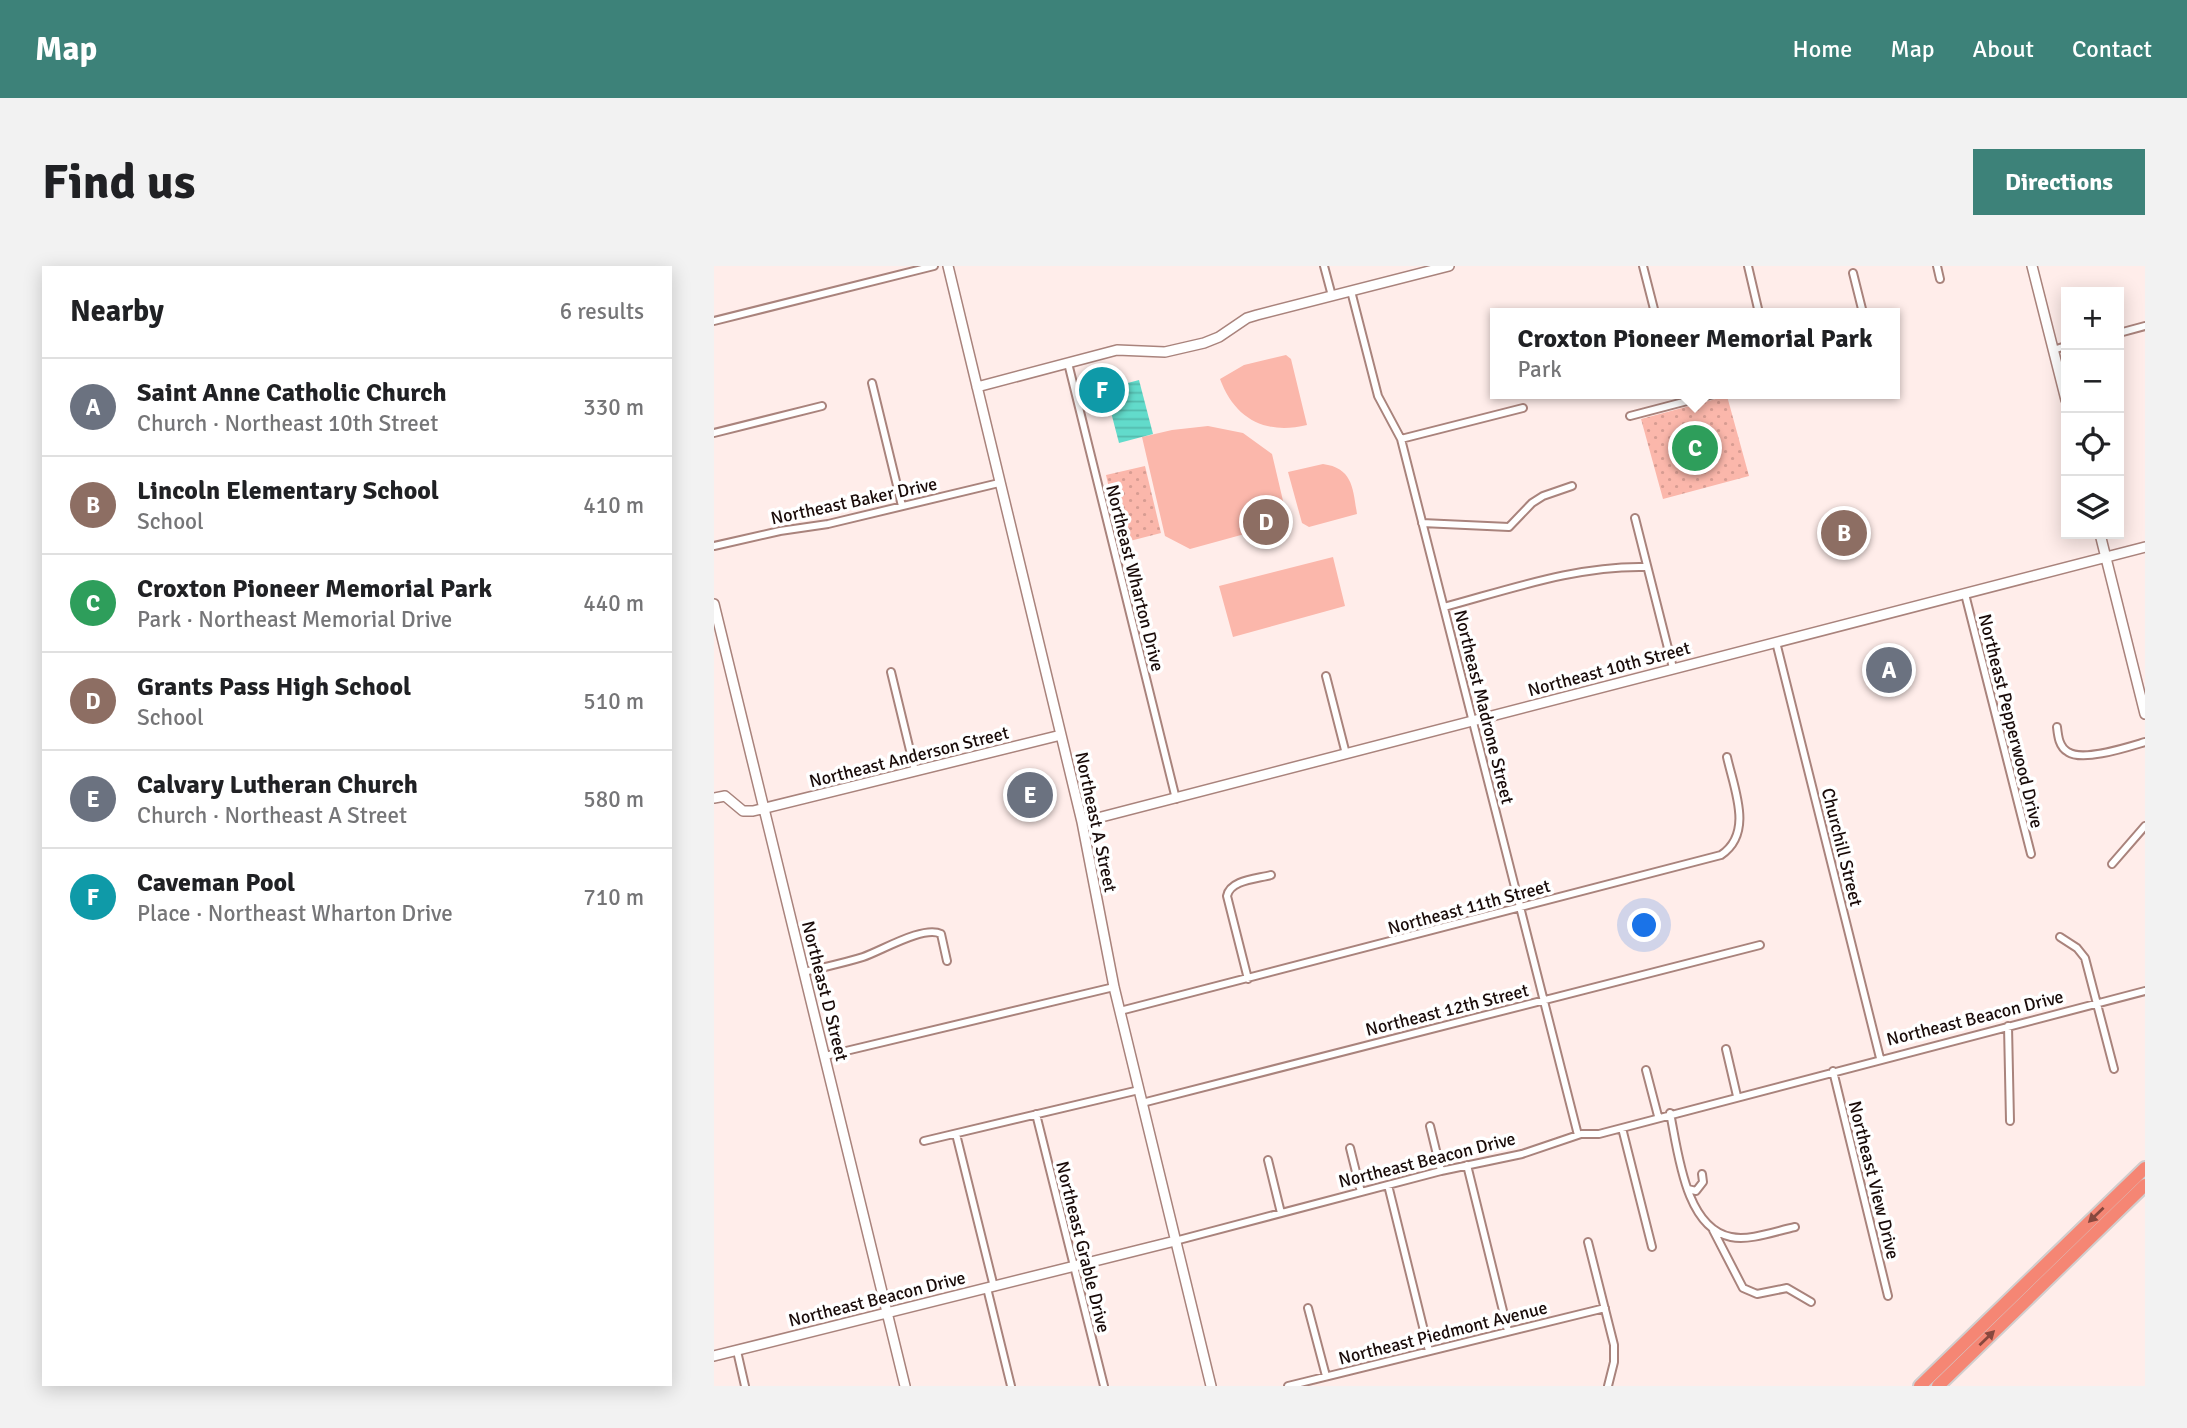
<!DOCTYPE html>
<html lang="en">
<head>
<meta charset="utf-8">
<style>
	:root { --surface:#fff; --page:#f2f2f2; --text:#202124; --muted:#757577; --line:#e0e0e0; --accent:#3d8279 }
	body { margin:0; font-family:Signika,sans-serif; background:var(--page); color:var(--text) }
	.controls { position:absolute; right:21px; top:21px; display:grid; overflow:hidden; border-radius:0px; box-shadow:0 4px 18px #0003 }
	.controls button { width:63px; height:63px; display:grid; place-items:center; padding:0; border:0; border-bottom:2px solid var(--line); background:var(--surface); color:var(--text); font:35px sans-serif }
	.you { position:absolute; left:931px; top:660px; width:24px; height:24px; margin:-18px; border:5px solid #fff; border-radius:50%; background:#1a73e8; box-shadow:0 0 0 10px #1a73e833 }
	.badge { display:grid; place-items:center; width:46px; height:46px; border-radius:50%; background:var(--accent); color:#fff; font-size:23px; font-weight:700 }
	.pin { position:absolute; translate:-50% -50%; border:4px solid #fff; box-shadow:0 2px 7px #0006 }
	.popup { position:absolute; left:776px; top:42px; width:410px; height:91px; box-sizing:border-box; display:grid; place-content:center; border-radius:0px; background:var(--surface); filter:drop-shadow(0 2px 5px #0005); font-size:23px; white-space:nowrap; color:var(--muted) }
	.popup b { font-size:26px; color:var(--text) }
	.popup::after { content:''; position:absolute; left:50%; top:100%; margin-left:-14px; border:14px solid transparent; border-top-color:var(--surface) }
	.list { margin:0; padding:0; list-style:none }
	h2 { display:flex; justify-content:space-between; align-items:center; height:91px; margin:0; padding:0 28px; font-size:30px }
	h2 small { font-size:23px; font-weight:400; color:var(--muted) }
	.list li { display:grid; grid-template-columns:46px 1fr auto; gap:21px; align-items:center; box-sizing:border-box; height:98px; padding:0 28px; border-top:2px solid var(--line) }
	.list b { display:block; font-size:26px; white-space:nowrap }
	.list p { margin:0; font-size:23px; white-space:nowrap; color:var(--muted) }
	.list em { font-size:23px; font-style:normal; color:var(--muted) }
	.icon { flex:none; width:38px; height:38px; fill:none; stroke:currentColor; stroke-width:2; stroke-linecap:round; stroke-linejoin:round }
	.map { position:relative; flex:none; width:1431px; height:1120px; overflow:hidden; border-radius:0px }
	header { display:flex; align-items:center; gap:42px; box-sizing:border-box; height:98px; padding:0 35px; background:var(--accent); color:#fff }
	header strong { font-size:33px }
	nav { display:flex; gap:38px; margin-inline-start:auto; font-size:24px }
	.intro { display:flex; align-items:center; justify-content:space-between; box-sizing:border-box; height:168px; padding:0 42px }
	h1 { margin:0; font-size:49px }
	.button { padding:18px 32px; border-radius:0px; background:var(--accent); color:#fff; font-size:24px; font-weight:700 }
	main { display:flex; gap:42px; padding:0 42px }
	aside { flex:1; background:var(--surface); border-radius:0px; box-shadow:0 4px 18px #0003 }
	.map>svg:first-child { display:block }
	.grass { fill:#fbb7ab }
	.park { fill:url(#park-dots) }
	.water { fill:url(#water-rules) }
	.lines { fill:none; stroke-linecap:round; stroke-linejoin:round }
	.street-casing { stroke:#a9837c; stroke-width:10 }
	.secondary-casing { stroke:#a9837c; stroke-width:12 }
	.highway-casing { stroke:#d1cece; stroke-width:16 }
	.street { stroke:#fff; stroke-width:6 }
	.secondary { stroke:#fff; stroke-width:9 }
	.highway { stroke:#f58674; stroke-width:12 }
	.oneway { fill:#87483e }
	.labels { text-anchor:middle; stroke-width:7; stroke-linejoin:round; paint-order:stroke }
	.street-label { font-size:18px; fill:#190b09; stroke:#fff }
</style>
</head>
<body>
<header>
<strong>Map</strong>
<nav><a>Home</a><a>Map</a><a>About</a><a>Contact</a></nav>
</header>
<div class="intro"><h1>Find us</h1><a class="button">Directions</a></div>
<main>
<aside>
<h2>Nearby<small>6 results</small></h2>
<ul class="list">
<li><span class="badge" style="background:#6b7280">A</span><div><b>Saint Anne Catholic Church</b><p>Church · Northeast 10th Street</p></div><em>330 m</em></li>
<li><span class="badge" style="background:#8d6e63">B</span><div><b>Lincoln Elementary School</b><p>School</p></div><em>410 m</em></li>
<li><span class="badge" style="background:#2e9e5b">C</span><div><b>Croxton Pioneer Memorial Park</b><p>Park · Northeast Memorial Drive</p></div><em>440 m</em></li>
<li><span class="badge" style="background:#8d6e63">D</span><div><b>Grants Pass High School</b><p>School</p></div><em>510 m</em></li>
<li><span class="badge" style="background:#6b7280">E</span><div><b>Calvary Lutheran Church</b><p>Church · Northeast A Street</p></div><em>580 m</em></li>
<li><span class="badge" style="background:#0f9aa8">F</span><div><b>Caveman Pool</b><p>Place · Northeast Wharton Drive</p></div><em>710 m</em></li>
</ul>
</aside>
<div class="map">
<svg width="1431" height="1120" viewBox="0 0 1431 1120">
	<defs>
		<pattern id="park-dots" width="8" height="8" patternUnits="userSpaceOnUse" patternTransform="scale(1.75)"><rect width="8" height="8" fill="#fbb7ab"/><path d="M2 2h.1M6 6h.1" fill="none" stroke="#d79c92" stroke-width="1.8" stroke-linecap="round"/></pattern>
		<pattern id="water-rules" width="6" height="5" patternUnits="userSpaceOnUse" patternTransform="scale(1.75)"><rect width="6" height="5" fill="#62dbcb"/><path d="M0 2.5h6" fill="none" stroke="#54bbad"/></pattern>
	</defs>
	<rect width="100%" height="100%" fill="#ffedea"/>
	<path class="grass" d="M572 89 577 93 593 159C551 169 521 153 506 113L530 99Z
		M494 160 529 167 558 188 574 256 476 283 451 270 428 171 458 164Z
		M609 198C639 202 639 223 643 248L595 261 588 257 574 206Z
		M619 291 631 340 519 371 505 320Z"/>
	<path class="park" d="M1013 130 1035 210 949 233 927 153Z
		M431 200 447 267 408 277 392 209Z"/>
	<path class="water" d="M425 114 439 168 405 177 391 123Z"/>
	<g class="lines">
		<defs>
			<path id="street" d="M610 0 618 30
				M929 0 941 47
				M1034 0 1045 47
				M1223 0 1226 13
				M1139 7 1149 47
				M637 25 664 130 687 173 864 869
				M0 55 220 0
				M1405 67 1431 60
				M1339 84 1352 80
				M354 97 462 533
				M158 117 188 240
				M916 150 1000 128
				M0 167 108 140
				M687 173 809 142
				M921 252 959 402
				M708 257 795 261 818 237 829 230 858 220
				M0 280 66 265 114 258 285 217
				M1251 328 1317 588
				M730 341C797 323 864 299 933 301
				M1062 376 1166 792
				M177 406 201 505
				M612 410 632 488
				M1343 461C1344 470 1345 481 1354 486 1369 496 1414 481 1431 476
				M1398 598 1431 560
				M1346 671 1363 682 1371 692 1400 803
				M90 706C110 701 130 697 149 691 167 685 210 659 227 668L233 695
				M534 713 513 630C516 614 542 613 557 609
				M406 745 1007 589C1040 567 1020 523 1013 491
				M1294 760 1296 855
				M1012 783 1023 830
				M111 790 400 721
				M932 804 944 850
				M1119 805 1174 1030
				M428 837 1046 679
				M956 847C964 885 971 962 1017 971 1036 975 1062 965 1081 961
				M322 848 390 1120
				M716 860 727 905
				M908 862 938 981
				M242 868 280 1021
				M210 875 425 824
				M636 882 647 926
				M554 894 567 947
				M753 899 794 1065
				M674 919 715 1085
				M974 923 982 925 989 916 988 908
				M999 964 1029 1022 1043 1028 1073 1022 1097 1036
				M461 975 727 905 808 888 867 868H885L1431 725
				M874 976 900 1079V1096L894 1120
				M273 1022 297 1120
				M594 1042 612 1110
				M23 1085 31 1120
				M574 1120 891 1042"/>
			<path id="secondary" d="M234 0 368 556 400 721 497 1120
				M1318 0 1352 134
				M263 121 403 84 451 86 490 77 505 71 533 52 543 49 735 0
				M1386 268 1431 448
				M0 338 191 1120
				M0 532 11 530 29 545H39L347 469
				M368 556 1431 281
				M0 1090 461 975"/>
			<path id="highway" d="M1206 1120 1431 902
				M1224 1120 1431 919"/>
		</defs>
		<use href="#street" class="street-casing"/>
		<use href="#secondary" class="secondary-casing"/>
		<use href="#highway" class="highway-casing"/>
		<use href="#street" class="street"/>
		<use href="#secondary" class="secondary"/>
		<use href="#highway" class="highway"/>
	</g>
	<defs><path id="oneway-solid" d="M-6-.8H1V-3.2L6.5 0L1 3.2V.8H-6Z" transform="scale(1.75)"/></defs>
	<g class="oneway">
		<use href="#oneway-solid" transform="translate(1382 949) rotate(136)"/>
		<use href="#oneway-solid" transform="translate(1273 1072) rotate(-44)"/>
	</g>
	<g class="labels">
		<g class="street-label">
			<text transform="translate(140 235) rotate(-12)" y="6">Northeast Baker Drive</text>
			<text transform="translate(421 312) rotate(76)" y="6">Northeast Wharton Drive</text>
			<text transform="translate(895 403) rotate(-15)" y="6">Northeast 10th Street</text>
			<text transform="translate(770 441) rotate(76)" y="6">Northeast Madrone Street</text>
			<text transform="translate(1297 455) rotate(76)" y="6">Northeast Pepperwood Drive</text>
			<text transform="translate(195 491) rotate(-14)" y="6">Northeast Anderson Street</text>
			<text transform="translate(382 556) rotate(78)" y="6">Northeast A Street</text>
			<text transform="translate(1128 581) rotate(76)" y="6">Churchill Street</text>
			<text transform="translate(755 641) rotate(-15)" y="6">Northeast 11th Street</text>
			<text transform="translate(111 725) rotate(76)" y="6">Northeast D Street</text>
			<text transform="translate(733 744) rotate(-14)" y="6">Northeast 12th Street</text>
			<text transform="translate(1261 752) rotate(-14)" y="6">Northeast Beacon Drive</text>
			<text transform="translate(713 894) rotate(-14)" y="6">Northeast Beacon Drive</text>
			<text transform="translate(1160 914) rotate(76)" y="6">Northeast View Drive</text>
			<text transform="translate(369 981) rotate(76)" y="6">Northeast Grable Drive</text>
			<text transform="translate(163 1033) rotate(-14)" y="6">Northeast Beacon Drive</text>
			<text transform="translate(729 1067) rotate(-14)" y="6">Northeast Piedmont Avenue</text>
		</g>
	</g>
</svg>
<div class="controls">
<button>+</button>
<button>−</button>
<button><svg class="icon" aria-label="locate" viewBox="0 0 24 24"><circle cx="12" cy="12" r="6"/><path d="M12 2v4M12 18v4M2 12h4M18 12h4"/></svg></button>
<button><svg class="icon" aria-label="layers" viewBox="0 0 24 24"><path d="M12 4l9 5-9 5-9-5zM3 14l9 5 9-5"/></svg></button>
</div>
<div class="you"></div>
<div class="pin badge" style="left:1175px;top:404px;background:#6b7280">A</div>
<div class="pin badge" style="left:1130px;top:267px;background:#8d6e63">B</div>
<div class="pin badge" style="left:981px;top:182px;background:#2e9e5b">C</div>
<div class="popup"><b>Croxton Pioneer Memorial Park</b>Park</div>
<div class="pin badge" style="left:552px;top:256px;background:#8d6e63">D</div>
<div class="pin badge" style="left:316px;top:529px;background:#6b7280">E</div>
<div class="pin badge" style="left:388px;top:124px;background:#0f9aa8">F</div>
</div>
</main>
</body>
</html>
